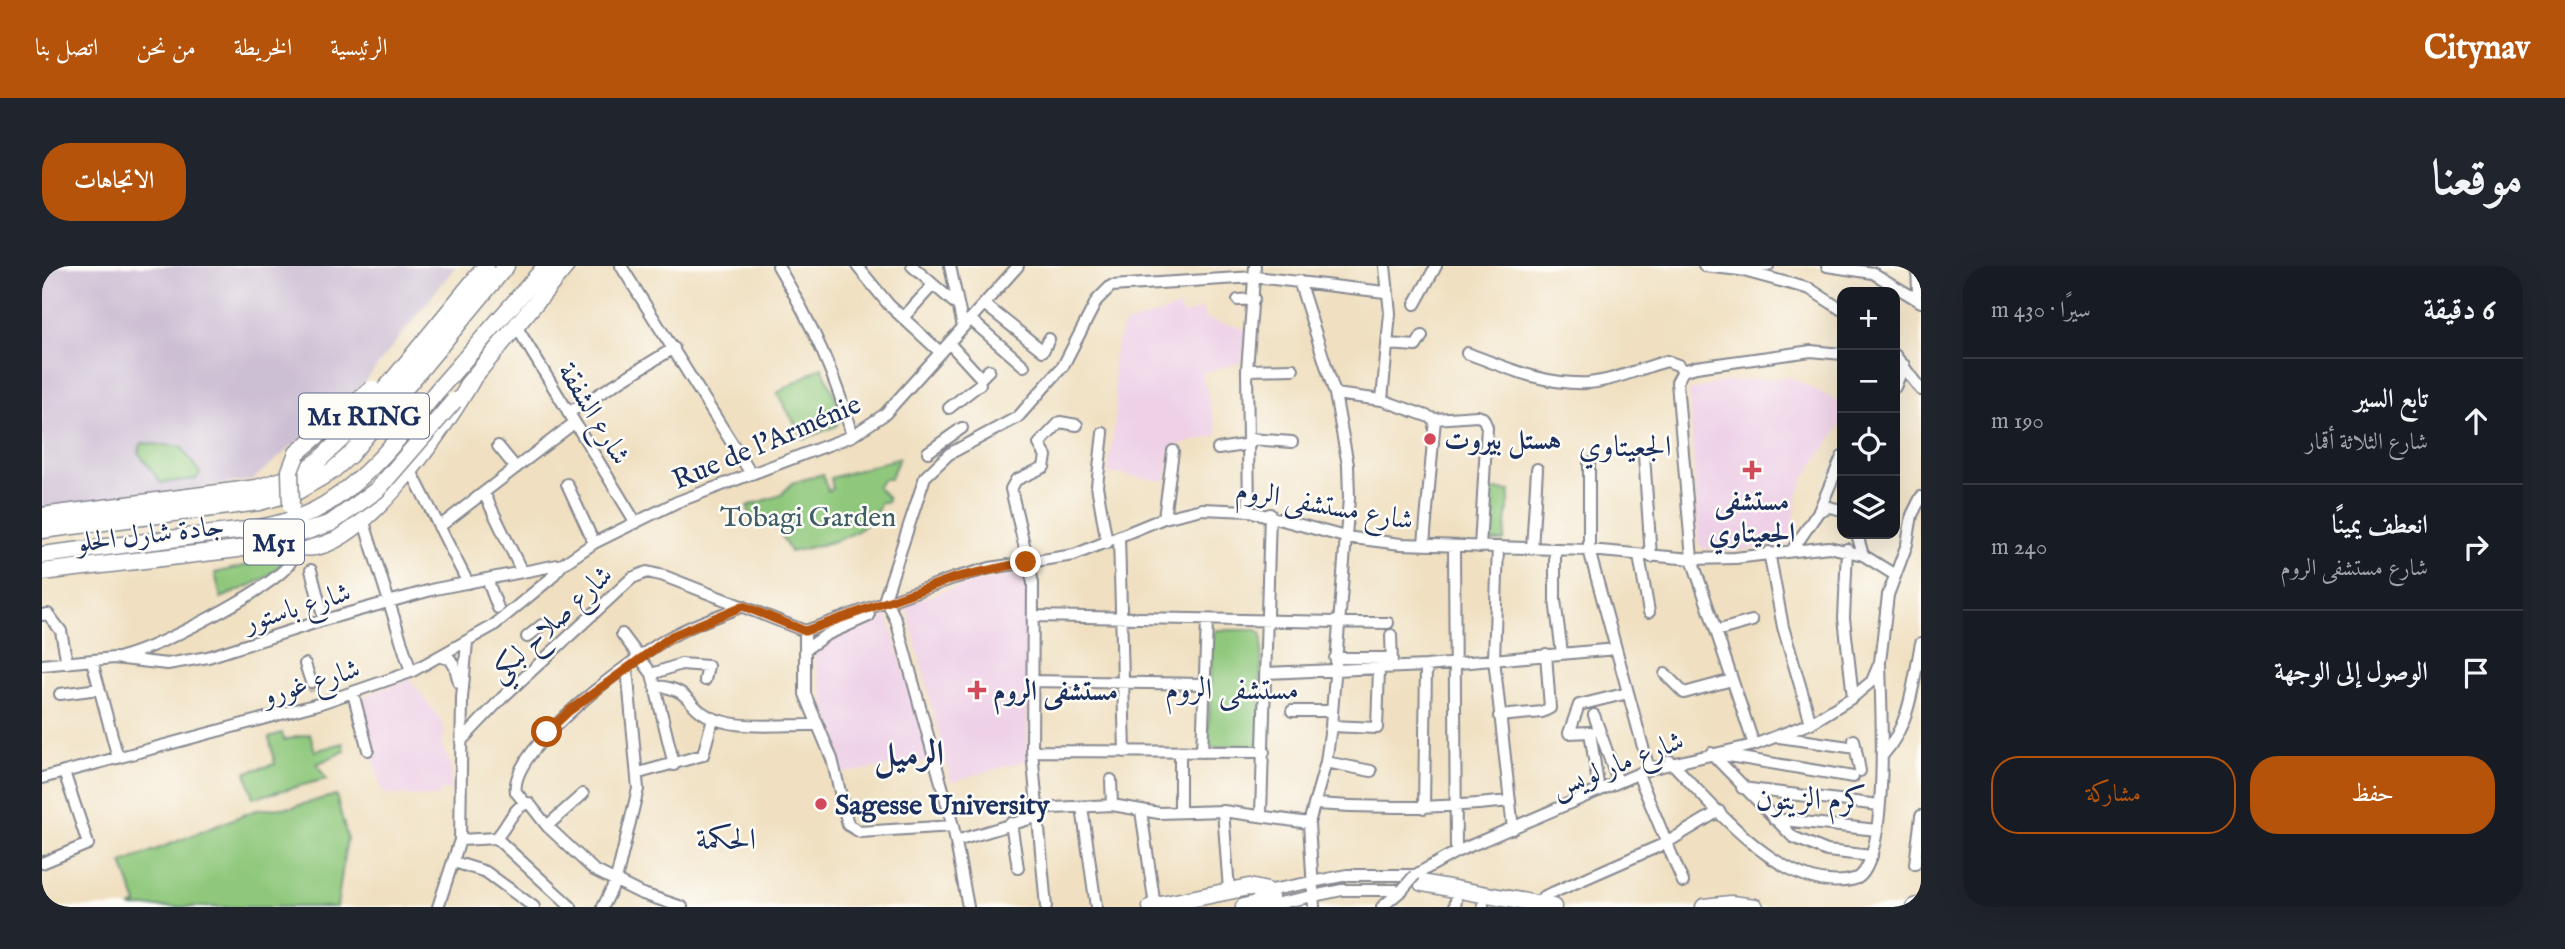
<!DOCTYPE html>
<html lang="ar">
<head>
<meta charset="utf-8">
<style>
	:root { --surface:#171b24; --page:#20242c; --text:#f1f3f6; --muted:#9ea1a6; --line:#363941; --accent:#b45309 }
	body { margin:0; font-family:"IM FELL English",Amiri,serif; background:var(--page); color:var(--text); direction:rtl }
	.controls { position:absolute; right:21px; top:21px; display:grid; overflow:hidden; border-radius:14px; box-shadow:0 7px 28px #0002 }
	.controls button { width:63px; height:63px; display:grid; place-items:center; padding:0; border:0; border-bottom:2px solid var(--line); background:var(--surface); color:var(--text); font:35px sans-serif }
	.stop { position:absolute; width:21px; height:21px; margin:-16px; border:5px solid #b45309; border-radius:50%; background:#fff }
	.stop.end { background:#b45309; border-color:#fff; box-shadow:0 2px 7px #0008 }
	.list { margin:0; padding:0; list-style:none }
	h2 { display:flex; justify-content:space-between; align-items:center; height:91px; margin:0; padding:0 28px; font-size:30px }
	h2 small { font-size:23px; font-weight:400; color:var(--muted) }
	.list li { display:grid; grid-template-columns:46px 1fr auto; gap:21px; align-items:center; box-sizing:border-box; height:126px; padding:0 28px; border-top:2px solid var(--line) }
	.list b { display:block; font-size:26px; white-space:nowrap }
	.list p { margin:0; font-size:23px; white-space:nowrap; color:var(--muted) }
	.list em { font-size:23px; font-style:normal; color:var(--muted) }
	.actions { display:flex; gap:14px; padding:21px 28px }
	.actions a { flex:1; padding:16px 0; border:2px solid var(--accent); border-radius:28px; text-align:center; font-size:24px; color:var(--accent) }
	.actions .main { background:var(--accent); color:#fff }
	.icon { flex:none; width:38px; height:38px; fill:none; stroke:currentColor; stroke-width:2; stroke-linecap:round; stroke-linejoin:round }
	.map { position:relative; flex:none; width:1879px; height:641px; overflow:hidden; direction:ltr; border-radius:28px }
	header { display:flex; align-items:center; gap:42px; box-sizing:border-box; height:98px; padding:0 35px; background:var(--accent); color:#fff }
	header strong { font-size:33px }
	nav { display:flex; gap:38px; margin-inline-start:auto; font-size:24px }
	.intro { display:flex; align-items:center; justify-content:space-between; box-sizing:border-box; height:168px; padding:0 42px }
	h1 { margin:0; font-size:49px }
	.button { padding:18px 32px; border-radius:28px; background:var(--accent); color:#fff; font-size:24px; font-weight:700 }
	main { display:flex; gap:42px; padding:0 42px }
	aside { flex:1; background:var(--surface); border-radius:28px; box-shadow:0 7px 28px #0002 }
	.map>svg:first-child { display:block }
	.built { fill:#eed0e7 }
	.industrial { fill:#ccbed3 }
	.green { fill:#8fc87c; stroke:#557c6d; stroke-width:2 }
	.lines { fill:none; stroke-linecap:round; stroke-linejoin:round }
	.minor-tunnel { stroke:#c5bdad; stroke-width:10; stroke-dasharray:10 5; stroke-linecap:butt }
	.highway-tunnel { stroke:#c5bdad; stroke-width:16; stroke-dasharray:16 8; stroke-linecap:butt }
	.minor-casing { stroke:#868890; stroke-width:14 }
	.highway-casing { stroke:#868890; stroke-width:19 }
	.minor { stroke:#fff; stroke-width:10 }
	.highway { stroke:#fff; stroke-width:16 }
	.minor-bridge-casing { stroke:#868890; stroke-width:14; stroke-linecap:butt }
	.highway-bridge-casing { stroke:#868890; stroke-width:19; stroke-linecap:butt }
	.minor-bridge { stroke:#fff; stroke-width:10 }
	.highway-bridge { stroke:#fff; stroke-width:16 }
	.route { stroke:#b45309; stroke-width:9 }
	.poi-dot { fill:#d1495b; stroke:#fdfcf7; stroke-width:2.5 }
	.labels { text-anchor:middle; stroke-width:5; stroke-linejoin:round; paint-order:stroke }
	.shield { fill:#fdfcf7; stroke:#5f6c8c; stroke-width:2 }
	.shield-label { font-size:26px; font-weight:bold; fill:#1b2f5e }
	.street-label { font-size:28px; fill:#1b2f5e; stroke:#fdfcf7 }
	.poi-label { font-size:28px; font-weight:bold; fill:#1b2f5e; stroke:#fdfcf7; text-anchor:start }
	.park-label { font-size:28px; fill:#3e5d67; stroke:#fdfcf7 }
	.neighbourhood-label { font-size:30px; fill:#1b2f5e; stroke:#fdfcf7 }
	.district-label { font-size:35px; font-weight:bold; fill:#1b2f5e; stroke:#fdfcf7 }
</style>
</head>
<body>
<header>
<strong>Citynav</strong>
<nav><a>الرئيسية</a><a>الخريطة</a><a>من نحن</a><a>اتصل بنا</a></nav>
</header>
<div class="intro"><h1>موقعنا</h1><a class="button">الاتجاهات</a></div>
<main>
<aside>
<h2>6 دقيقة<small>سيرًا · 430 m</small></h2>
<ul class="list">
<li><svg class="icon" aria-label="ahead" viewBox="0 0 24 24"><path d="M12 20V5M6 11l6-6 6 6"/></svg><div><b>تابع السير</b><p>شارع الثلاثة أقمار</p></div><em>190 m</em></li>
<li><svg class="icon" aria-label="right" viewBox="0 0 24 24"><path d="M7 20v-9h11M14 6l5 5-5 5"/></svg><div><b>انعطف يمينًا</b><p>شارع مستشفى الروم</p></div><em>240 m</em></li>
<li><svg class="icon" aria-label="arrive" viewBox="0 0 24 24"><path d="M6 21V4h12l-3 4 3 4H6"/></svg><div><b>الوصول إلى الوجهة</b></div></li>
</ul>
<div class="actions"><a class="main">حفظ</a><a>مشاركة</a></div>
</aside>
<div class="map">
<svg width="1879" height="641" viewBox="0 0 1879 641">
	<rect width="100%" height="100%" fill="#fdfcf7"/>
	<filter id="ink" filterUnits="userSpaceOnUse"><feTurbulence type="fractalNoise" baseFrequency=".0143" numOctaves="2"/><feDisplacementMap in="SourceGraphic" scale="14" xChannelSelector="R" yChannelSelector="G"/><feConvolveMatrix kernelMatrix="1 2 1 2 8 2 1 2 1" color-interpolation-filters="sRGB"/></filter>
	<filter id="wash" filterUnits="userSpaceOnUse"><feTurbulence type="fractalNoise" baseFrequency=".00686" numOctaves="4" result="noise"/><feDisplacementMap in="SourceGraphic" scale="28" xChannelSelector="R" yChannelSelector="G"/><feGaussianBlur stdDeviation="1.57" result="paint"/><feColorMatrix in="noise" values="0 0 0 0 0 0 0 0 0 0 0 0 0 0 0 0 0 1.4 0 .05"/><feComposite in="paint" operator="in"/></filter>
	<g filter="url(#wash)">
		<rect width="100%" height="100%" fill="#f0e0c1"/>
		<path class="built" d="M1137 41 1140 49 1160 43 1164 53 1205 63 1200 96 1160 107 1176 169 1128 181 1124 215 1066 207 1074 145 1071 93 1081 59Z
			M1747 111 1800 137V157L1762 213 1755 233 1748 278 1687 286 1660 282 1657 278 1647 125 1680 116Z
			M969 309 980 310 987 317 985 494 909 516 864 338 921 319Z
			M845 349 889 495 800 507 770 383Z
			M368 413 398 453 403 467 399 477 409 501V524H398V531L341 528 314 433Z"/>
		<path class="industrial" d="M0 0H414L316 124 210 214 0 246Z"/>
		<path class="green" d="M780 101 800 147 794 160 762 173 735 127Z
			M100 177 139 181 158 207 154 213 119 217 96 186Z
			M857 192 848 213H842L835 220 846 232 845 236H839C827 273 781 278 748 286L734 258 728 259 718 251 710 253 705 240 739 229 750 217 781 208 786 225 791 223 789 212Z
			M1446 224 1468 225 1462 275H1441Z
			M243 290C237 312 198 323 179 332L173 307Z
			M1175 364H1215L1220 368 1217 477 1212 481 1171 482 1166 477 1170 368Z
			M240 467 242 474 268 468 273 485 301 477 303 485 275 498 284 513 211 532 204 506 233 498 227 471Z
			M294 529 305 571 295 641H88L95 638 80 597 214 544 250 541Z"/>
	</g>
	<g filter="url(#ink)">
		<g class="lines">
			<path class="minor-tunnel" d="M269 416 273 430"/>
			<path class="highway-tunnel" d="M1330 613 1380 617"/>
			<defs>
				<path id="minor" d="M579 0 708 206
					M736 0C767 52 795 112 810 170
					M815 0 847 39 898 86
					M870 0 916 40
					M908 0 921 61
					M1662 0 1698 4 1768 23 1800 44
					M1785 0 1831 7 1879 36
					M1704 3 1726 0
					M1257 15 1293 128 1306 199 1307 232 1289 460 1284 496 1267 557 1272 641
					M1872 32 1876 25 1875 0
					M1196 34 1212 33
					M942 38 1001 85 1007 73
					M1373 38 1394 0
					M861 52 890 20
					M928 53 982 100
					M474 60 594 257
					M907 77 939 112 947 104
					M1346 78 1374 80 1380 70
					M1425 87C1465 102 1502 119 1546 117 1572 115 1599 102 1625 95L1636 99 1641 105
					M1853 89 1879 124
					M1205 104 1251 103
					M1853 121 1862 99 1857 98
					M1293 128 1340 134 1393 153 1435 150 1441 152 1445 161 1438 281
					M1340 134 1348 47 1343 0
					M907 142 938 118
					M526 147 632 82
					M1061 167 1055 220 1065 277
					M1208 173 1250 176
					M456 180 474 202
					M1176 183 1208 178
					M886 186 920 162
					M1602 189 1609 291
					M1547 197V284L1607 503
					M368 203 426 317
					M525 218 552 277
					M442 227 480 306
					M1207 245 1205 104 1213 0
					M1777 245 1787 241 1800 244
					M1122 252 1131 185
					M321 253 369 406
					M397 261 532 157
					M1815 268 1821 289
					M1077 271 1083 486
					M1382 278 1393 153
					M1412 280 1414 586
					M1456 281 1452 393 1471 563
					M1490 283 1495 203
					M1513 283V334L1520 387
					M1751 283 1777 245 1800 191
					M1805 283 1802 352 1811 431
					M1727 286 1741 361 1769 457
					M1597 290 1607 346
					M269 304 282 354
					M445 313 456 342
					M0 349 6 348 19 365 25 397
					M992 350 1346 357
					M763 365V428L790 493 806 559 818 566 911 560
					M1674 365 1710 355
					M580 368 610 408 632 499
					M1349 369 1350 398
					M485 371 500 359
					M764 383 784 369 827 350
					M79 391C115 382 216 329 243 303 250 296 252 288 254 279
					M399 391 408 393 413 401 417 417
					M1293 392H1350
					M50 395 76 492
					M263 398 269 416
					M0 399 72 392 125 398 166 391 282 354 393 323 521 298
					M1224 407 1384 400 1574 383
					M610 408 639 398 666 400 663 414
					M1623 408 1642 427 1690 414
					M990 415 1162 418
					M614 420C652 423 643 442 673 453 702 464 743 458 775 459
					M311 427 326 484
					M18 428 57 423
					M1250 445H1289
					M1552 449 1576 516
					M1457 450 1500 446 1508 442 1504 388
					M1289 460 1335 462 1337 403
					M1737 471 1814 482
					M1812 474 1818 505
					M419 475 460 432 590 312 605 306 622 310 763 365 912 312 948 302 1032 289 1122 252 1160 243 1207 245 1303 271 1359 278 1547 284 1650 293 1693 292 1787 281 1821 289 1853 309
					M1712 479 1650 293 1635 116 1641 105 1654 101 1769 85 1800 88
					M990 485 1222 486
					M1138 486V545
					M1160 486 1165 356
					M1669 487 1751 571 1785 585 1830 590
					M1675 488 1811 511
					M1841 489C1869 457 1871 417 1879 377
					M1628 495C1672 540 1746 635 1816 612 1848 590 1839 438 1838 399
					M1284 496 1329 505
					M597 507 661 489 671 452
					M1596 508 1641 616
					M0 512 276 438 369 406 451 360 508 313 521 298 552 277 635 236 810 170 843 148 976 0
					M1069 514 1070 539
					M1700 522 1837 539
					M1557 525 1548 466 1527 467 1537 439 1586 427
					M483 537 474 526C466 483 597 387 632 369 654 357 679 349 701 340
					M1274 538C1339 543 1403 542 1468 535
					M1040 541 1054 641
					M1382 542 1384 400
					M993 543 1070 539 1117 547 1181 545 1267 557
					M1099 545 1113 640
					M1181 545 1187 624
					M1219 548 1228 248
					M1732 553 1835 564
					M969 557 976 602
					M505 560 541 528
					M454 572 529 641
					M418 574 454 572C466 561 470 540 487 537L505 560 552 604 598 627 640 641
					M914 575 994 551
					M412 596 444 606 492 641
					M0 597 46 578 22 506
					M1873 598 1879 550
					M1225 625 1305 609H1373L1414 586 1607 503 1712 479 1769 457 1811 431 1830 415 1838 396 1846 329 1865 278 1870 249 1879 231
					M1501 631 1624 577 1677 545
					M1228 639 1300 624H1360
					M396 641 418 574 420 432 425 376
					M561 641 574 614 596 523 585 402
					M926 641 911 560 854 354 843 332 883 211 907 188 976 151 1021 100 1055 34 1069 20 1213 11 1343 26
					M1004 641 990 485 991 317 969 223 974 214 1002 201 1004 190 997 178 1018 156 1035 159
					M1340 641 1360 624
					M1413 641 1414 634
					M1441 641V639"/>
				<path id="highway" d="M425 119 524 0
					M396 124 504 0
					M0 250 215 222 250 211 275 196 314 159 444 0
					M251 257 254 279C310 302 408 154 431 112
					M0 264 217 236 254 226 290 205 308 189 464 0
					M1380 617 1511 641
					M1109 641 1207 621 1225 625 1228 631 1226 641
					M1202 641 1219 637
					M1662 641 1689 638 1713 641
					M1873 641 1879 639"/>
			</defs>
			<use href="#minor" class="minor-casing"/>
			<use href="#highway" class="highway-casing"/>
			<use href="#minor" class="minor"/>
			<use href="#highway" class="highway"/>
			<defs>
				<path id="minor-bridge" d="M1360 624 1373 609"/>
				<path id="highway-bridge" d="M249 240 248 205 255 187 330 123
					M0 289C48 283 96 277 144 271 190 265 243 264 284 238 330 209 362 165 396 124
					M0 306 196 283 239 274 289 257 335 224 412 135"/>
			</defs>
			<use href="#minor-bridge" class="minor-bridge-casing"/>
			<use href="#highway-bridge" class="highway-bridge-casing"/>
			<use href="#minor-bridge" class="minor-bridge"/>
			<use href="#highway-bridge" class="highway-bridge"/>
		</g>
	</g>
	<g class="lines" filter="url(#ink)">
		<path class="route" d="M505 466 527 445 630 370 701 340 763 365 912 312 984 296"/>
	</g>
	<g class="poi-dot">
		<circle cx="1388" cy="173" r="7"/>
		<path d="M1706.5 193.5h7v7h7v7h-7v7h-7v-7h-7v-7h7z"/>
		<path d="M931.5 413.5h7v7h7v7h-7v7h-7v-7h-7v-7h7z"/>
		<circle cx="779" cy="538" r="7"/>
	</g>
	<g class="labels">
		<g class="shield">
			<rect x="257" y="127.5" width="130" height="45" rx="5"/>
			<rect x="202" y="253.5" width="60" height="45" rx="5"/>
		</g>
		<g class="shield-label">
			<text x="322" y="159">M1 RING</text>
			<text x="232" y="285">M51</text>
		</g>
		<g class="street-label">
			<text transform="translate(553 147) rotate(59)" y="10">شارع الشفقة</text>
			<text transform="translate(724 175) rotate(-23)" y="10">Rue de l'Arménie</text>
			<text transform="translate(1283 238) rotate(10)" y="10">شارع مستشفى الروم</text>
			<text transform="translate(108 267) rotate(-7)" y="10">جادة شارل الحلو</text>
			<text transform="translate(255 340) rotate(-17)" y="10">شارع باستور</text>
			<text transform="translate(508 357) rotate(-43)" y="10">شارع صلاح لبكي</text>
			<text transform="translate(269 415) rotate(-17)" y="10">شارع غورو</text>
			<text transform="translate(1575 497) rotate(-21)" y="10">شارع مار لويس</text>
		</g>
		<g class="poi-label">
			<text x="1402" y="183">هستل بيروت</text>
			<text x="1710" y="244" text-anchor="middle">مستشفى<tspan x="1710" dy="32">الجعيتاوي</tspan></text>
			<text x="951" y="434">مستشفى الروم</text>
			<text x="793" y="548">Sagesse University</text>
		</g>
		<g class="park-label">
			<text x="766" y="260">Tobagi Garden</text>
		</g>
		<g class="neighbourhood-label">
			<text x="1583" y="190">الجعيتاوي</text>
			<text x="1190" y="433">مستشفى الروم</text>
			<text x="1769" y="543">كرم الزيتون</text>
			<text x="684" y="583">الحكمة</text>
		</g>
		<g class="district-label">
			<text x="867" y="499">الرميل</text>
		</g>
	</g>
</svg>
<div class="controls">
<button>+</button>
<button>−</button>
<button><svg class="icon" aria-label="locate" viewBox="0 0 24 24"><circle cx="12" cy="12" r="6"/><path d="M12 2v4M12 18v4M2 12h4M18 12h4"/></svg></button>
<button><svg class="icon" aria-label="layers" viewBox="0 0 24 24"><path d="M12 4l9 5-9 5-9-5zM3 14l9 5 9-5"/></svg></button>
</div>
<div class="stop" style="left:505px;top:466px"></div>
<div class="stop end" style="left:984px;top:296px"></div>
</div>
</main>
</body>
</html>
